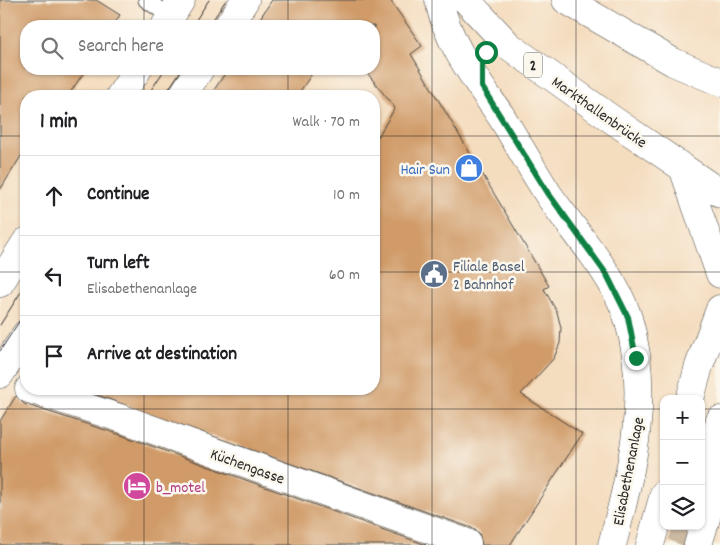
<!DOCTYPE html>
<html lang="en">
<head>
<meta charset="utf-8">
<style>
	:root { --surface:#fff; --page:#f2f2f2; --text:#202124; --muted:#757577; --line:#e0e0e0 }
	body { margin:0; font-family:Dekko,sans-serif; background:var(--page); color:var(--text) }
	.controls { position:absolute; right:15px; bottom:15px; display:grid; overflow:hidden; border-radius:10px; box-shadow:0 1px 4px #0004 }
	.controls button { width:45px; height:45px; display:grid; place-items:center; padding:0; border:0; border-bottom:1px solid var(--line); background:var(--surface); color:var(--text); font:25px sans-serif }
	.stop { position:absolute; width:15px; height:15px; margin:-11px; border:4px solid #0b8043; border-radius:50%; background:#fff }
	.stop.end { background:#0b8043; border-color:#fff; box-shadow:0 1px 5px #0008 }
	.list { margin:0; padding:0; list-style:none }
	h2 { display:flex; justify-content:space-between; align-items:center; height:65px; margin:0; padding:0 20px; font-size:21px }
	h2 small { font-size:16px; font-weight:400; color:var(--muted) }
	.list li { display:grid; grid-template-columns:32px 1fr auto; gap:15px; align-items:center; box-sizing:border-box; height:80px; padding:0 20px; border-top:1px solid var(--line) }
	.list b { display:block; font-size:19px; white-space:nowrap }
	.list p { margin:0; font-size:16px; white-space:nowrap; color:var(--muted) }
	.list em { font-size:16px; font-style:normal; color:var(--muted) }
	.icon { flex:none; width:28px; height:28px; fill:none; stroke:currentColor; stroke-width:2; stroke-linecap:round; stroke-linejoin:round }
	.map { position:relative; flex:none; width:720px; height:545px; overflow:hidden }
	.search { position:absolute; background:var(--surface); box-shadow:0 1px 4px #0004; left:20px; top:20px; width:360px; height:55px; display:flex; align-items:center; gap:12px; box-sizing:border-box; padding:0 18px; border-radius:20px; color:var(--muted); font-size:19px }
	.panel { position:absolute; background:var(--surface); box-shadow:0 1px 4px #0004; left:20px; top:90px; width:360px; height:305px; border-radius:20px }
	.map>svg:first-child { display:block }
	.building { fill:#d09b69 }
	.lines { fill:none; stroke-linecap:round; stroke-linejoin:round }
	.primary-tunnel { stroke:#ccb9a1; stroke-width:28; stroke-dasharray:28 14; stroke-linecap:butt }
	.lane-casing { stroke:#494641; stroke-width:17 }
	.street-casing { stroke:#494641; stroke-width:29 }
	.secondary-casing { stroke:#494641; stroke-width:29 }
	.primary-casing { stroke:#494641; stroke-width:29 }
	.lane { stroke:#fff; stroke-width:15 }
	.street { stroke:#fff; stroke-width:28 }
	.secondary { stroke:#fff; stroke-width:28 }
	.primary { stroke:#fff; stroke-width:28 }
	.tram { stroke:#2b2b2b; stroke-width:1 }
	.route { stroke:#0b8043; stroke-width:6 }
	.grid { fill:none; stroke:#2b2b2b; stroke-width:1; stroke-opacity:0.55 }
	.labels { text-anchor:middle; stroke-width:5; stroke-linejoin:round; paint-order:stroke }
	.shield { fill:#fbf7ec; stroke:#696865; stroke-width:1 }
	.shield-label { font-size:15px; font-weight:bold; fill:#2b2b2b }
	.street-label { font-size:16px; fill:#2b2b2b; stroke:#fbf7ec }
	.shop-label { font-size:16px; fill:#366cbe; stroke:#fbf7ec; text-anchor:end }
	.service-label { font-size:16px; fill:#4e5e75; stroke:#fbf7ec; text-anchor:start }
	.hotel-label { font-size:16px; fill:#b23c85; stroke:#fbf7ec; text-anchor:start }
</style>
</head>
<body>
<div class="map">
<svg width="720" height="545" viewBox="0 0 720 545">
	<rect width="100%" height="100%" fill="#fbf7ec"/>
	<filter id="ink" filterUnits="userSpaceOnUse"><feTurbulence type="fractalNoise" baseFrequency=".02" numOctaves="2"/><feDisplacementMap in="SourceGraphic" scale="10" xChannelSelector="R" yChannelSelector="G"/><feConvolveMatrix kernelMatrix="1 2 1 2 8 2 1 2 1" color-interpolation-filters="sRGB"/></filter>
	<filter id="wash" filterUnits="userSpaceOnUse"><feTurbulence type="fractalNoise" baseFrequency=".0096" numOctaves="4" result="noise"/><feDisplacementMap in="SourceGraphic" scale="20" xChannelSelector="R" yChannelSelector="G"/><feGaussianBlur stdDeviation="1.12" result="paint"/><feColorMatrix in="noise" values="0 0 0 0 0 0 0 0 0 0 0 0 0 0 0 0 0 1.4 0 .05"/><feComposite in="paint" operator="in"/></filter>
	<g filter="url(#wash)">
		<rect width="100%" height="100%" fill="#f4dcbe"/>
		<g id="blocks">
			<path class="building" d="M0 0H96L120 15 113 26H26V69H86L68 96H26V148L0 190Z
				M272 0H390L422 46 411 54 549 286 544 289 557 312 561 328 560 343 554 358 521 394 582 434 510 545H482L479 533 472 528 80 389H374V138L379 135 395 108 364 69H374V26H255Z
				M228 69H315L297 96H210Z
				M16 396 24 404 121 435 426 545H0V421Z"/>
		</g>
	</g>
	<g filter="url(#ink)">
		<use href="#blocks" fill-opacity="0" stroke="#494641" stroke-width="1"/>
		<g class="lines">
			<path class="primary-tunnel" d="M681 545 689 526"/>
			<defs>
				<path id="lane" d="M146 0 171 17"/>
				<path id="street" d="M165 26 181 0
					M228 26 245 0
					M120 96 138 69
					M182 96 200 69
					M0 283 26 242
					M0 374 26 334
					M29 389 126 420 467 543"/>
				<path id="secondary" d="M566 0 673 62 720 82
					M690 399 699 366 720 309
					M650 545 664 494"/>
				<path id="primary" d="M439 0C447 43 477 81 501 116 517 142 532 169 548 194 574 232 614 274 628 318 651 394 632 471 612 545
					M466 0 509 46 610 118 720 193
					M683 168 720 274
					M701 486 720 420
					M698 545 720 471"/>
			</defs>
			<use href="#lane" class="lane-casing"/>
			<use href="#street" class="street-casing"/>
			<use href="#secondary" class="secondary-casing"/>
			<use href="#primary" class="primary-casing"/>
			<use href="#lane" class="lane"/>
			<use href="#street" class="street"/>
			<use href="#secondary" class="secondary"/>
			<use href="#primary" class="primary"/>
			<path class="tram" d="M192 26 209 0
				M209 26 226 0
				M147 96 165 69
				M164 96 182 69
				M0 325 26 284
				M0 351 26 311"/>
		</g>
	</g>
	<g class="lines" filter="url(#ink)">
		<path class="route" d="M486 52 482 64V87L548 193 607 275 628 317 636 358"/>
	</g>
	<path class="grid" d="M144 0V26M288 0V26M432 0V545M576 0V545M144 69V96M288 69V96M0 136H26M374 136H720M0 272H26M374 272H720M144 389V545M288 389V545M0 409H664M701 409H720"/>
	<defs>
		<symbol id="shop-disc" viewBox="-11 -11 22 22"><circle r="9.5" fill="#3f7fe0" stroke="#fbf7ec"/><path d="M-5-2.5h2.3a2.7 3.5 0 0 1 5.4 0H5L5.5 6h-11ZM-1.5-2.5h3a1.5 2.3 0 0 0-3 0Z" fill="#fff"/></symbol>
		<symbol id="civic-disc" viewBox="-11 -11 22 22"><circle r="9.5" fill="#5c6f8a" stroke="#fbf7ec"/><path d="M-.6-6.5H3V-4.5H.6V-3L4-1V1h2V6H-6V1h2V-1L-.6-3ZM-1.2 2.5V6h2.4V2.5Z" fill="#fff"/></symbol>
		<symbol id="hotel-disc" viewBox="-11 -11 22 22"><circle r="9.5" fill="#d1479c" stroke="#fbf7ec"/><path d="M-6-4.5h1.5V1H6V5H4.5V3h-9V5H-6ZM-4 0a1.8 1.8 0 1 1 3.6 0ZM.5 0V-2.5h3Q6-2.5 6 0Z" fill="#fff"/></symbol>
	</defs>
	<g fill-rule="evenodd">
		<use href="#shop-disc" x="453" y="152" width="32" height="32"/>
		<use href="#civic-disc" x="418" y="258" width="32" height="32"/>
		<use href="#hotel-disc" x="121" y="470" width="32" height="32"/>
	</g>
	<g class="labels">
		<rect class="shield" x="524" y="52.5" width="18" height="25" rx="4"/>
		<g class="shield-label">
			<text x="533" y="70">2</text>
		</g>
		<g class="street-label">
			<text transform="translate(600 111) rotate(35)" y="6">Markthallenbrücke</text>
			<text transform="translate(248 465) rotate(20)" y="6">Küchengasse</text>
			<text transform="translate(627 471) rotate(-79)" y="6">Elisabethenanlage</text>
		</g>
		<g class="shop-label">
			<text x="450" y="174">Hair Sun</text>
		</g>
		<g class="service-label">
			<text x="453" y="271">Filiale Basel<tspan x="453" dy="18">2 Bahnhof</tspan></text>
		</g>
		<g class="hotel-label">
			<text x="156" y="492">b_motel</text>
		</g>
	</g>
</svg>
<div class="controls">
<button>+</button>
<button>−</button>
<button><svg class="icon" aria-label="layers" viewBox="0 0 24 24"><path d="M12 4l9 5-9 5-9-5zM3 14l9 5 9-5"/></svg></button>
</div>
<div class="stop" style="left:486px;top:52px"></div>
<div class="stop end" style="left:636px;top:358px"></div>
<div class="search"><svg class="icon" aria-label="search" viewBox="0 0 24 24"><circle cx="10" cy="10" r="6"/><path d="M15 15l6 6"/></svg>Search here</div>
<section class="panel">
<h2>1 min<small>Walk · 70 m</small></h2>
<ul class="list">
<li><svg class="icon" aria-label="ahead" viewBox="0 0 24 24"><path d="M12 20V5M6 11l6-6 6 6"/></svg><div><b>Continue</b></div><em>10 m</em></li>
<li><svg class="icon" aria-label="left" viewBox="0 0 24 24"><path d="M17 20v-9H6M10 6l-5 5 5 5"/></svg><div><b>Turn left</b><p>Elisabethenanlage</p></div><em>60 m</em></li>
<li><svg class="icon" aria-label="arrive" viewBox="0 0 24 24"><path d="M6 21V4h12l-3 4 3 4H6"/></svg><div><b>Arrive at destination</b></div></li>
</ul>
</section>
</div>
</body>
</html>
